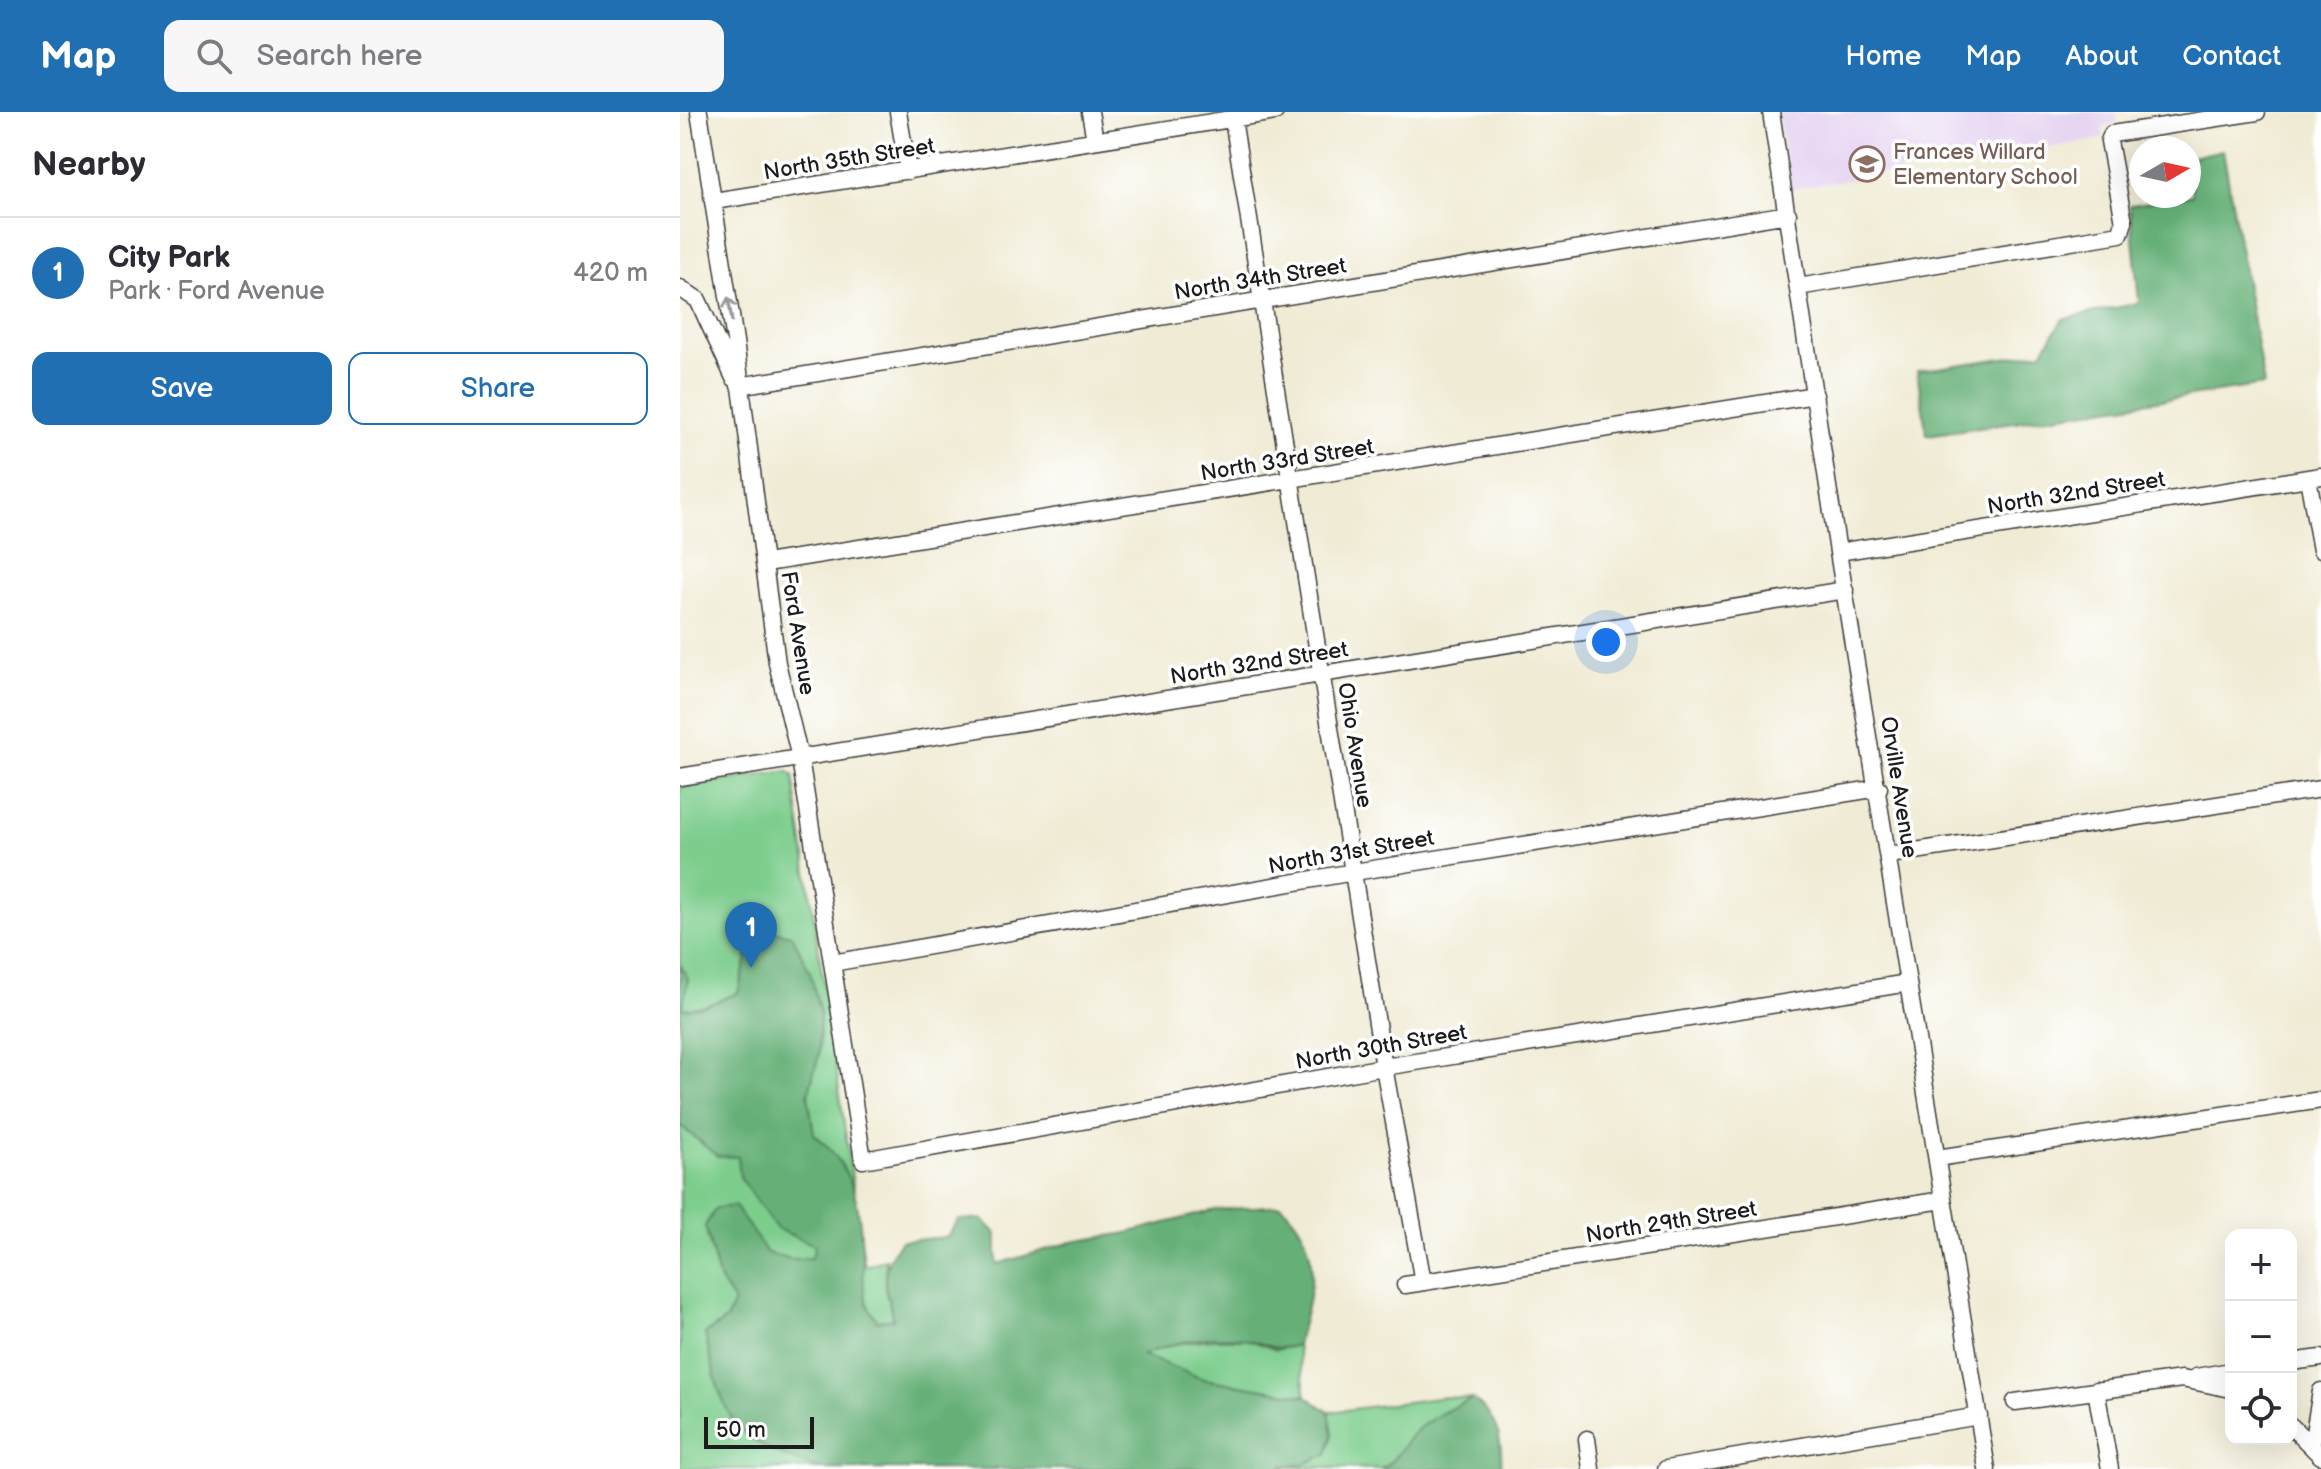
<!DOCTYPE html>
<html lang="en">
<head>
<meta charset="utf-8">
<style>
	:root { --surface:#fff; --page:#f7f7f7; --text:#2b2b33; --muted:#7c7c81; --line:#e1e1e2; --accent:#1f6fb2 }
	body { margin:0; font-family:"Balsamiq Sans",sans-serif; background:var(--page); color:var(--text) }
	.controls { position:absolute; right:24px; bottom:24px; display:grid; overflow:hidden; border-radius:16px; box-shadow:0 8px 32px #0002 }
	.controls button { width:72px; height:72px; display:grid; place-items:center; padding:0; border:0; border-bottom:2px solid var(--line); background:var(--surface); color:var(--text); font:40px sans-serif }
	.compass { position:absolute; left:1449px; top:24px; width:72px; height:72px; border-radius:50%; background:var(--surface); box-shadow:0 8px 32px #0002; rotate:81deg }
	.scale { position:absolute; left:24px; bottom:20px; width:110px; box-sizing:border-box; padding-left:8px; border:4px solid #1c1c1c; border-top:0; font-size:22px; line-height:28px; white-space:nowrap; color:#1c1c1c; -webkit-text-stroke:6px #fff; paint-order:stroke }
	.you { position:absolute; left:926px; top:530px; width:28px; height:28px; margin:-20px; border:6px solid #fff; border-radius:50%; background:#1a73e8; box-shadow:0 0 0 12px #1a73e833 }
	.badge { display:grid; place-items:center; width:52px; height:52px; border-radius:50%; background:var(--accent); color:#fff; font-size:26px; font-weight:700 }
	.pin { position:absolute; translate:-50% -66px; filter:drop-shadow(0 2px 4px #0008) }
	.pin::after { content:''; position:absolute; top:42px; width:28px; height:24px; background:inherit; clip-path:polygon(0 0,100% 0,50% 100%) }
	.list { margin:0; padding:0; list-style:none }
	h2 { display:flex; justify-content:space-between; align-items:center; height:104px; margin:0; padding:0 32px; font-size:34px }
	h2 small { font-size:26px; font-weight:400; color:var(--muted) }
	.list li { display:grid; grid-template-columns:52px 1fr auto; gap:24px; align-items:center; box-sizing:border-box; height:112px; padding:0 32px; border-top:2px solid var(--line) }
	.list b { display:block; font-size:30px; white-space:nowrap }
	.list p { margin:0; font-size:26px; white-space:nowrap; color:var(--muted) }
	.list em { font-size:26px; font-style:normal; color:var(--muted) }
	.actions { display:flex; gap:16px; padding:24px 32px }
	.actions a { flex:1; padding:18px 0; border:2px solid var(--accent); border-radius:16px; text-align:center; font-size:28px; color:var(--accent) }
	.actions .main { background:var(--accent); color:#fff }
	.icon { flex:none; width:44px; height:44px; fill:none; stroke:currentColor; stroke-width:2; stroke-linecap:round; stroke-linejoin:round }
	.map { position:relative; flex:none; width:1641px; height:1357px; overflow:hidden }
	header { display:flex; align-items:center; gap:48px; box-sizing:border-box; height:112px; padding:0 40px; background:var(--accent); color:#fff }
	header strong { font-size:38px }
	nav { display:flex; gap:44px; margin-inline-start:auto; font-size:28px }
	.search { width:560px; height:72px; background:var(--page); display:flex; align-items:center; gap:20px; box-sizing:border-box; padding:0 28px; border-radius:16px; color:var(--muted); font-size:30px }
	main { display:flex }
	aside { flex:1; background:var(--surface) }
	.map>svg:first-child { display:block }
	.built { fill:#e5d3f1 }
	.green { fill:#7dcd8d; stroke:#4c7454; stroke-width:2 }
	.forest { fill:#66b078; stroke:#41664a; stroke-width:2 }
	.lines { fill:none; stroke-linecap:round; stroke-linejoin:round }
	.minor-casing { stroke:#3c3b38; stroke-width:19 }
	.minor { stroke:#fff; stroke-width:16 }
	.oneway { stroke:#999 }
	.labels { text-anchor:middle; stroke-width:7; stroke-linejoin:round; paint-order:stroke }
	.education-label { font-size:22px; fill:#785e54; stroke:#fff; text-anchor:start }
	.street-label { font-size:22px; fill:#1c1c1c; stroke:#fff }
</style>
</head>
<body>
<header>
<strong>Map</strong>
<div class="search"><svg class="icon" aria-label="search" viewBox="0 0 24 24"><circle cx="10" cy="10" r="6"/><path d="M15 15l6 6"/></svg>Search here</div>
<nav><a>Home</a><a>Map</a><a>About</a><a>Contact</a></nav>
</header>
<main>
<aside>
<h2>Nearby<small></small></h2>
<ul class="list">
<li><span class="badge">1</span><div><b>City Park</b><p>Park · Ford Avenue</p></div><em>420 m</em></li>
</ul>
<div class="actions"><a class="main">Save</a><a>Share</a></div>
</aside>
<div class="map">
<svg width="1641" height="1357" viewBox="0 0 1641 1357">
	<rect width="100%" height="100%" fill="#fff"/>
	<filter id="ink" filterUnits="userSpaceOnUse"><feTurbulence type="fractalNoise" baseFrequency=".0125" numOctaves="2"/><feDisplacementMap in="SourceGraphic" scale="16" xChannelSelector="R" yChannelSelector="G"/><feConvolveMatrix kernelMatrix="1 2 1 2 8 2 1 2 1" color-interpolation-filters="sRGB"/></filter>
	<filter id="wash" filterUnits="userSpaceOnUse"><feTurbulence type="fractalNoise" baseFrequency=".006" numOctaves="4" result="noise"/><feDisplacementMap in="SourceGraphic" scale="32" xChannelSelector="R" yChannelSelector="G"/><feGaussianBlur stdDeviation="1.8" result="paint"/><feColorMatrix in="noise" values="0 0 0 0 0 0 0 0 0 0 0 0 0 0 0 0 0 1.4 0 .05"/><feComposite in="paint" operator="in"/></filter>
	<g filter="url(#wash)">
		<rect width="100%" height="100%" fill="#f0ebd4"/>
		<path class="built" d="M1098 0H1436L1438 11 1423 15V27L1110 77Z"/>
		<path class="green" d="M107 659 113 663 185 1154 206 1147 205 1177 214 1208 198 1209 193 1203 212 1357H0V675Z
			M533 1227H568L596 1238 617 1233 626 1284 523 1267 461 1243 495 1232Z
			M765 1285 792 1287 764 1300 735 1320 716 1348 701 1357 601 1355 625 1352 653 1322 649 1300Z"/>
		<path class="forest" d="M1543 38 1584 273 1247 323 1237 259 1362 240 1383 207 1459 191 1450 93 1512 83V45Z
			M89 818 112 823 130 860 140 901 139 942 128 983 134 1022C180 1060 180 1101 183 1157 184 1180 183 1191 198 1209L214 1207C204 1174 198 1157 221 1129L266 1125 279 1108 302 1107 317 1122V1152L392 1130 447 1121 535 1098 601 1093C646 1135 632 1179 617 1233 592 1240 592 1233 568 1228 535 1220 492 1230 462 1243L523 1267 626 1284 649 1300 653 1322 647 1342 625 1352 602 1354 603 1357H141C51 1329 44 1311 25 1222L46 1208 54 1190 40 1169 25 1114 36 1096 55 1094 87 1141 112 1147 132 1146 135 1133 97 1117 60 1065 58 1045 37 1044 0 1013V852L8 867 2 897 25 894 58 881 71 830Z
			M792 1287C817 1303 823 1328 821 1357H701C718 1347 722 1332 736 1319 751 1305 773 1296 792 1287Z"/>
	</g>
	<g filter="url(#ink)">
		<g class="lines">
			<defs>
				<path id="minor" d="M19 0 55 229 97 551 120 646 183 1048 704 955 1228 871
					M218 0 228 59
					M410 0 415 28
					M1091 0 1158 440 1307 1357
					M553 7 704 955 743 1170
					M34 89 595 0
					M1118 175 1440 122 1444 110 1429 29 1432 22 1577 0
					M0 176 18 188 54 266
					M59 274 1108 102
					M1628 366 1641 438
					M1158 440 1641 364
					M86 451 1135 283
					M0 665 1165 478
					M1209 743 1641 677
					M152 851 674 760 1199 676
					M1257 1046 1641 988
					M725 1173 1263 1088
					M1611 1250 1641 1246
					M1516 1265 1551 1259
					M1416 1278 1430 1357
					M1335 1290 1502 1267 1551 1277
					M1611 1314 1641 1344
					M907 1327 911 1357
					M1632 1333 1641 1279
					M986 1357 1299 1304"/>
			</defs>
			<use href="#minor" class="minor-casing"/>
			<use href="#minor" class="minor"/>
		</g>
		<defs><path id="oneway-shaft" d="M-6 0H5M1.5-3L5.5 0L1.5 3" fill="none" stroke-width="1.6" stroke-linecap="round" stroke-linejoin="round" transform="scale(2)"/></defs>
		<use class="oneway" href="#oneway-shaft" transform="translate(50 197) rotate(-99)"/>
	</g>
	<defs>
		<symbol id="school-ring" viewBox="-11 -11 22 22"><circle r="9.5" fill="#fff" stroke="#8d6e63" stroke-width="1.5"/><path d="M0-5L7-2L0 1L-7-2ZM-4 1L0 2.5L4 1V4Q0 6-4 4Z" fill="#8d6e63"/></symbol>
	</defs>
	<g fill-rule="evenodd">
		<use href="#school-ring" x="1167" y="32" width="40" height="40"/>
	</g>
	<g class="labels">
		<g class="education-label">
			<text x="1213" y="47">Frances Willard<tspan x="1213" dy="25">Elementary School</tspan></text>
		</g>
		<g class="street-label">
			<text transform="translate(169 46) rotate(-9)" y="8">North 35th Street</text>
			<text transform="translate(580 166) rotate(-9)" y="8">North 34th Street</text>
			<text transform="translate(607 347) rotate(-9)" y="8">North 33rd Street</text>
			<text transform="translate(1396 380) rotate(-9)" y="8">North 32nd Street</text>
			<text transform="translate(119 521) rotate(81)" y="8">Ford Avenue</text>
			<text transform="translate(579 550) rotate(-9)" y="8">North 32nd Street</text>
			<text transform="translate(676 633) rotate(81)" y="8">Ohio Avenue</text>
			<text transform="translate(1220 675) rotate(81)" y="8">Orville Avenue</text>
			<text transform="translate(671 739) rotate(-10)" y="8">North 31st Street</text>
			<text transform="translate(701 934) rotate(-10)" y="8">North 30th Street</text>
			<text transform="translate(991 1109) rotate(-9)" y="8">North 29th Street</text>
		</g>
	</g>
</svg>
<div class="controls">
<button>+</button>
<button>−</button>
<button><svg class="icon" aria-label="locate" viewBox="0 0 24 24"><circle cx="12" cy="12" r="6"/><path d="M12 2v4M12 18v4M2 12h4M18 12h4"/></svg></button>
</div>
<svg class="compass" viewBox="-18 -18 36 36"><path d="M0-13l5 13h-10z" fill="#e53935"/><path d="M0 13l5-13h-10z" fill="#7c7c81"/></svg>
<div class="scale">50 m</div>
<div class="you"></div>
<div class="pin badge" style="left:71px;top:856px">1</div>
</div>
</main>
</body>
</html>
